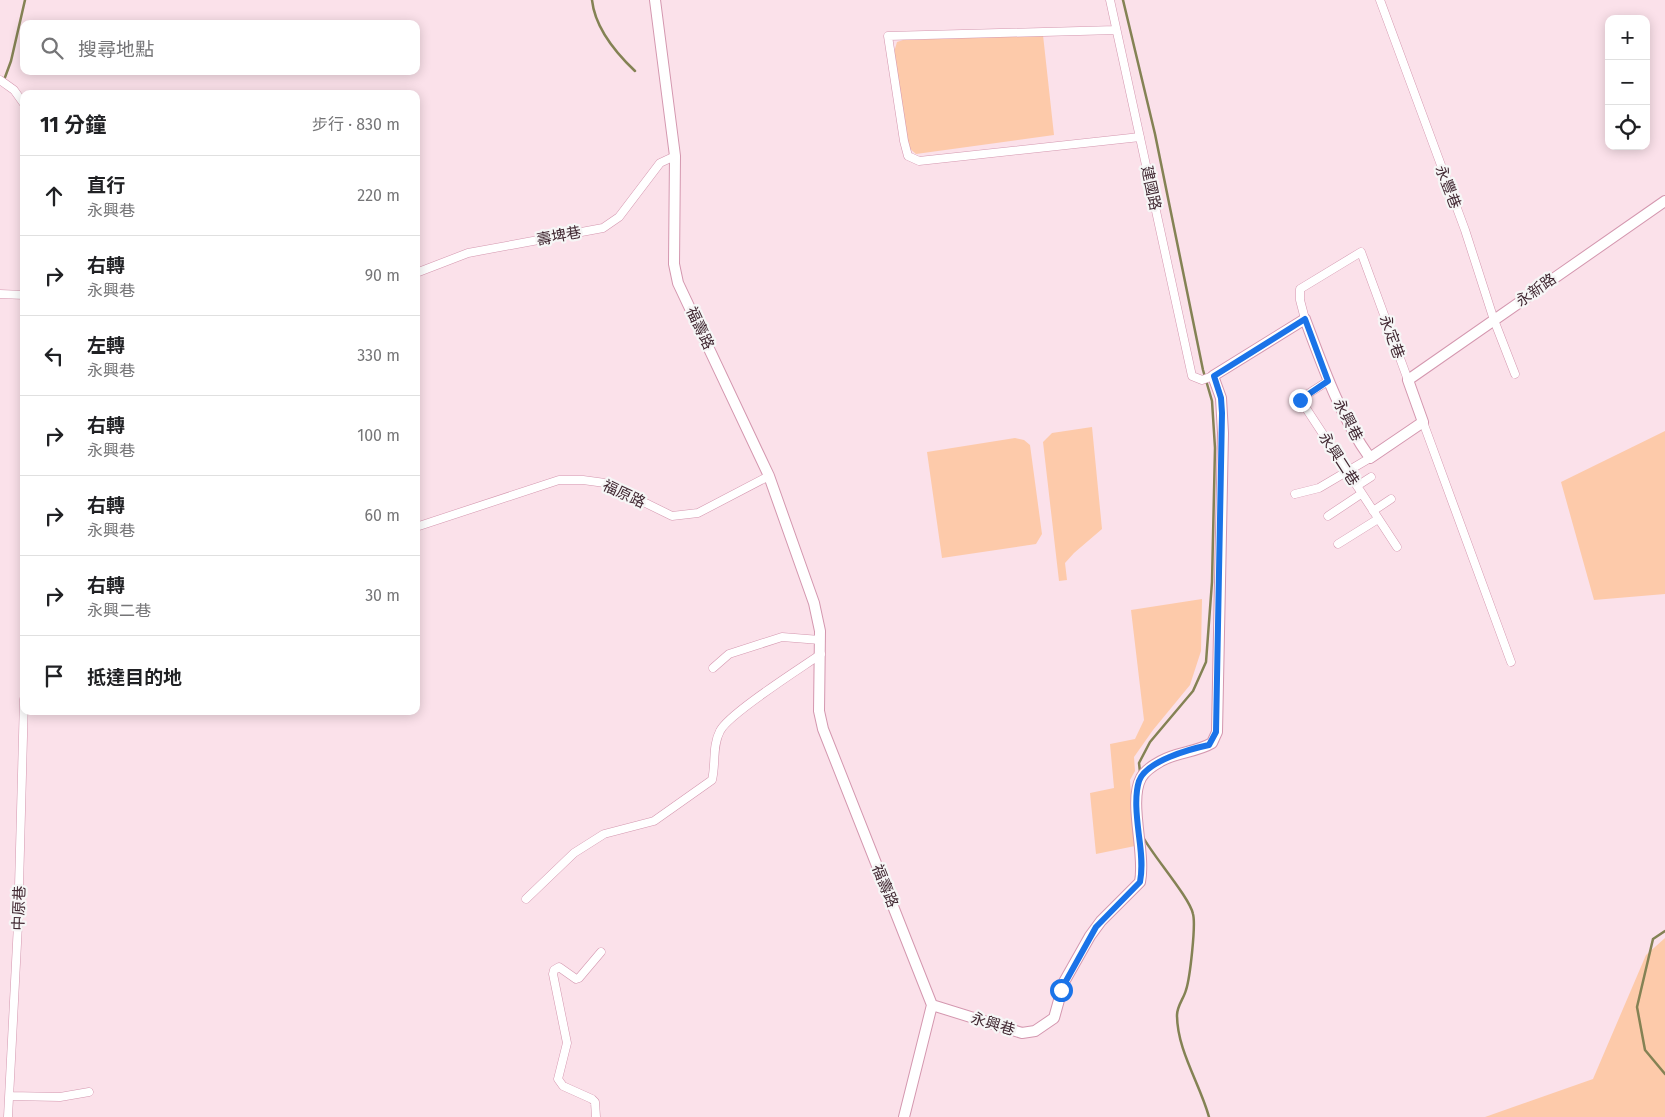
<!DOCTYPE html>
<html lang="zh-TW">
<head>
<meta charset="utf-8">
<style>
	:root { --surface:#fff; --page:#f2f2f2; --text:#202124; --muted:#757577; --line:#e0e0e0 }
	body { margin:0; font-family:"Fira Sans","Noto Sans TC",sans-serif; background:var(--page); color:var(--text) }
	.controls { position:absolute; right:15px; top:15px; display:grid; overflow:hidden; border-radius:10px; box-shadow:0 2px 12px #0003 }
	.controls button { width:45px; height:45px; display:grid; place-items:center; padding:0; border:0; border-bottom:1px solid var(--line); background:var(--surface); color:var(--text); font:25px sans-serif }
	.stop { position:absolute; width:15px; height:15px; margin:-11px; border:4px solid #1a73e8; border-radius:50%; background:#fff }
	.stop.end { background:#1a73e8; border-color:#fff; box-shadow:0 1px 5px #0008 }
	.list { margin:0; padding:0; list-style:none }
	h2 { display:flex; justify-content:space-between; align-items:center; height:65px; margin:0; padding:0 20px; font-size:21px }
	h2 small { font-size:16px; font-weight:400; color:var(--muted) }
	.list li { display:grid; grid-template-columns:32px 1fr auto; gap:15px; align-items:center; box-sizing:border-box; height:80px; padding:0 20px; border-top:1px solid var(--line) }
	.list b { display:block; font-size:19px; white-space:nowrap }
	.list p { margin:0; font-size:16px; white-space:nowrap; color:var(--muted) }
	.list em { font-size:16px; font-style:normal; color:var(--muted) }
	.icon { flex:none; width:28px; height:28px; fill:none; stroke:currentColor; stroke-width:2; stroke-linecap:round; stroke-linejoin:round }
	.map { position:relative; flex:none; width:1665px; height:1117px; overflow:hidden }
	.search { position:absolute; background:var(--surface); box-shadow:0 2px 12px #0003; left:20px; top:20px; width:400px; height:55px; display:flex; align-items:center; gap:12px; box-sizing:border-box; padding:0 18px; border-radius:10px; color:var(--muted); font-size:19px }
	.panel { position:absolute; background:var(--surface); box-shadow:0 2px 12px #0003; left:20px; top:90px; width:400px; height:625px; border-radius:10px }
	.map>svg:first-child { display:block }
	.green { fill:#fdcaaa }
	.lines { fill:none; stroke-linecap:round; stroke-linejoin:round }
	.stream { stroke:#848254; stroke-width:2.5 }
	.minor-casing { stroke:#d497af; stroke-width:9 }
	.tertiary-casing { stroke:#d497af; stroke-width:12 }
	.minor { stroke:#fff; stroke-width:8 }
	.tertiary { stroke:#fff; stroke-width:10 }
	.route { stroke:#1a73e8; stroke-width:6 }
	.labels { text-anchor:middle; stroke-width:4.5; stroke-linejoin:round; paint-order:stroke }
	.street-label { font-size:15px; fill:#412832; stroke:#f6f6f6 }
</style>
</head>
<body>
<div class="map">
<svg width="1665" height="1117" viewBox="0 0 1665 1117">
	<rect width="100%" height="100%" fill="#fbe1ea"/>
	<path class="green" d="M1043 35 1054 135 916 154 908 147 894 52 897 42 903 40Z
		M1092 427 1102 529 1074 553 1065 563 1067 580 1059 581 1043 442 1052 433Z
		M1665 431V594L1594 600 1561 482Z
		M1015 438 1024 440 1030 445 1042 534 1036 544 942 558 927 452Z
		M1202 599 1201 651 1190 685 1153 730 1134 757 1135 771 1130 780 1135 846 1096 854 1090 793 1114 788 1110 744 1135 739 1144 720 1131 610Z
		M1665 938V1117H1485L1593 1079 1646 955Z"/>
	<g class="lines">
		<path class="stream" d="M592 0C595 28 615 52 635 71
			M1123 0 1155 134 1203 370 1212 401 1215 448 1212 582 1206 662 1193 691 1150 742 1139 763 1140 772
			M4 80 11 61 25 0
			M1143 837C1153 856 1190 898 1193 914 1196 925 1190 978 1186 990 1184 998 1177 1006 1177 1015 1177 1050 1200 1084 1209 1117
			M1665 931 1653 939 1637 1007 1645 1050 1665 1074"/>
		<defs>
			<path id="minor" d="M1110 0 1192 376 1202 380 1213 376
				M1380 0 1465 230 1494 320 1515 374
				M1116 30 888 36 904 141 908 156 919 161 1140 137
				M0 80 14 90 24 104
				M416 273 468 253 603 228 619 217 660 163 675 156
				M0 294 24 295
				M1305 319 1300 300V289L1361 252 1408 380
				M1328 381 1300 399 1397 547
				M1423 422 1511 662
				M1357 486 1371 477
				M1295 494 1319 488 1370 458
				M1373 511 1391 499
				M1328 516 1361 494
				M416 527 559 480H583L605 483 672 516 698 513 769 476
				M1338 544 1378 519
				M713 668 729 654 782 637 820 640
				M526 899 574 853 604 834 654 821 712 780C716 764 712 746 720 731 728 714 801 668 821 654
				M10 1096 60 1097 89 1092
				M8 1117 18 924 24 699
				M596 1117 595 1102 592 1099 563 1086 558 1079 567 1043 553 974 554 970 559 967 576 979 579 978 601 952"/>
			<path id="tertiary" d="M655 0 675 156 674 264 678 283 769 476 814 603 820 631 819 711 823 729 932 1005 904 1117
				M932 1005 1022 1033 1035 1031 1054 1018 1064 982 1090 936 1101 921 1140 882C1146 853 1128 802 1141 778 1145 770 1154 765 1161 761 1177 752 1197 752 1212 743L1217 732 1223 433 1221 398 1213 376 1305 319C1323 367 1340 416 1370 458L1423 422 1408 380 1665 201"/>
		</defs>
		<use href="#minor" class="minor-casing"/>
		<use href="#tertiary" class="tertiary-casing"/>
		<use href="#minor" class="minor"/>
		<use href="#tertiary" class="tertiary"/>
	</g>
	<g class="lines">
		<path class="route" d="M1061 990 1096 927 1140 882C1143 867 1141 851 1139 836 1137 819 1134 797 1139 781 1146 761 1190 749 1209 745L1216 732 1222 413 1221 398 1214 376 1305 319 1328 381 1300 400"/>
	</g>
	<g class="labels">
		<g class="street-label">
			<text transform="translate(1448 187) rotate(69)" y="5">永豐巷</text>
			<text transform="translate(1151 188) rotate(78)" y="5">建國路</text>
			<text transform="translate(559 236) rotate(-11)" y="5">壽埤巷</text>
			<text transform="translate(1536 290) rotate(-35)" y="5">永新路</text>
			<text transform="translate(700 328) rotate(65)" y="5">福壽路</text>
			<text transform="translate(1392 337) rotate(70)" y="5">永定巷</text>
			<text transform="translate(1348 420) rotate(63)" y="5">永興巷</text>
			<text transform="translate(1339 459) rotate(57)" y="5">永興二巷</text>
			<text transform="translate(624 494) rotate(25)" y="5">福原路</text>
			<text transform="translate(885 886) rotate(68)" y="5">福壽路</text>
			<text transform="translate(19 908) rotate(-88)" y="5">中原巷</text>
			<text transform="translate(993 1024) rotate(17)" y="5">永興巷</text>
		</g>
	</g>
</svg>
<div class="controls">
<button>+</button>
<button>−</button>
<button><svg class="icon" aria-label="locate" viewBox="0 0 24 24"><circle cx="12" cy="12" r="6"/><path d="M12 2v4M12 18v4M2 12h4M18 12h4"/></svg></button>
</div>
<div class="stop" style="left:1061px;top:990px"></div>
<div class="stop end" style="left:1300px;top:400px"></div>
<div class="search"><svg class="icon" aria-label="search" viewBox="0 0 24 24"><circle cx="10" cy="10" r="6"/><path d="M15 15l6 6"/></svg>搜尋地點</div>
<section class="panel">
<h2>11 分鐘<small>步行 · 830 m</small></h2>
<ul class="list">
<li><svg class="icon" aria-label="ahead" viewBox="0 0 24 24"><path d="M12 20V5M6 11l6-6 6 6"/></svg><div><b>直行</b><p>永興巷</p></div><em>220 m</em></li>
<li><svg class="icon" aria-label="right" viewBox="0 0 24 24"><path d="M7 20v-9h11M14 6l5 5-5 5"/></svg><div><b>右轉</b><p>永興巷</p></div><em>90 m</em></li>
<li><svg class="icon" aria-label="left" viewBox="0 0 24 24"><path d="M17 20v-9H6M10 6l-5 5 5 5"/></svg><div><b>左轉</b><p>永興巷</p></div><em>330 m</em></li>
<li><svg class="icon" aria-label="right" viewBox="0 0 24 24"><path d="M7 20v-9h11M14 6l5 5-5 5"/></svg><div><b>右轉</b><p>永興巷</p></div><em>100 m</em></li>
<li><svg class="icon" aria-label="right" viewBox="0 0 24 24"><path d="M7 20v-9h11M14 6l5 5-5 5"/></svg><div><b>右轉</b><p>永興巷</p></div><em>60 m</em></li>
<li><svg class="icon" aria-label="right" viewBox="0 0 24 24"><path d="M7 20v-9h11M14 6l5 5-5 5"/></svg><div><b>右轉</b><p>永興二巷</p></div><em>30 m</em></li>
<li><svg class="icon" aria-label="arrive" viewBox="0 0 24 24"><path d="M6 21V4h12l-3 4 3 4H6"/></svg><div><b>抵達目的地</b></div></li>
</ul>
</section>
</div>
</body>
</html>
